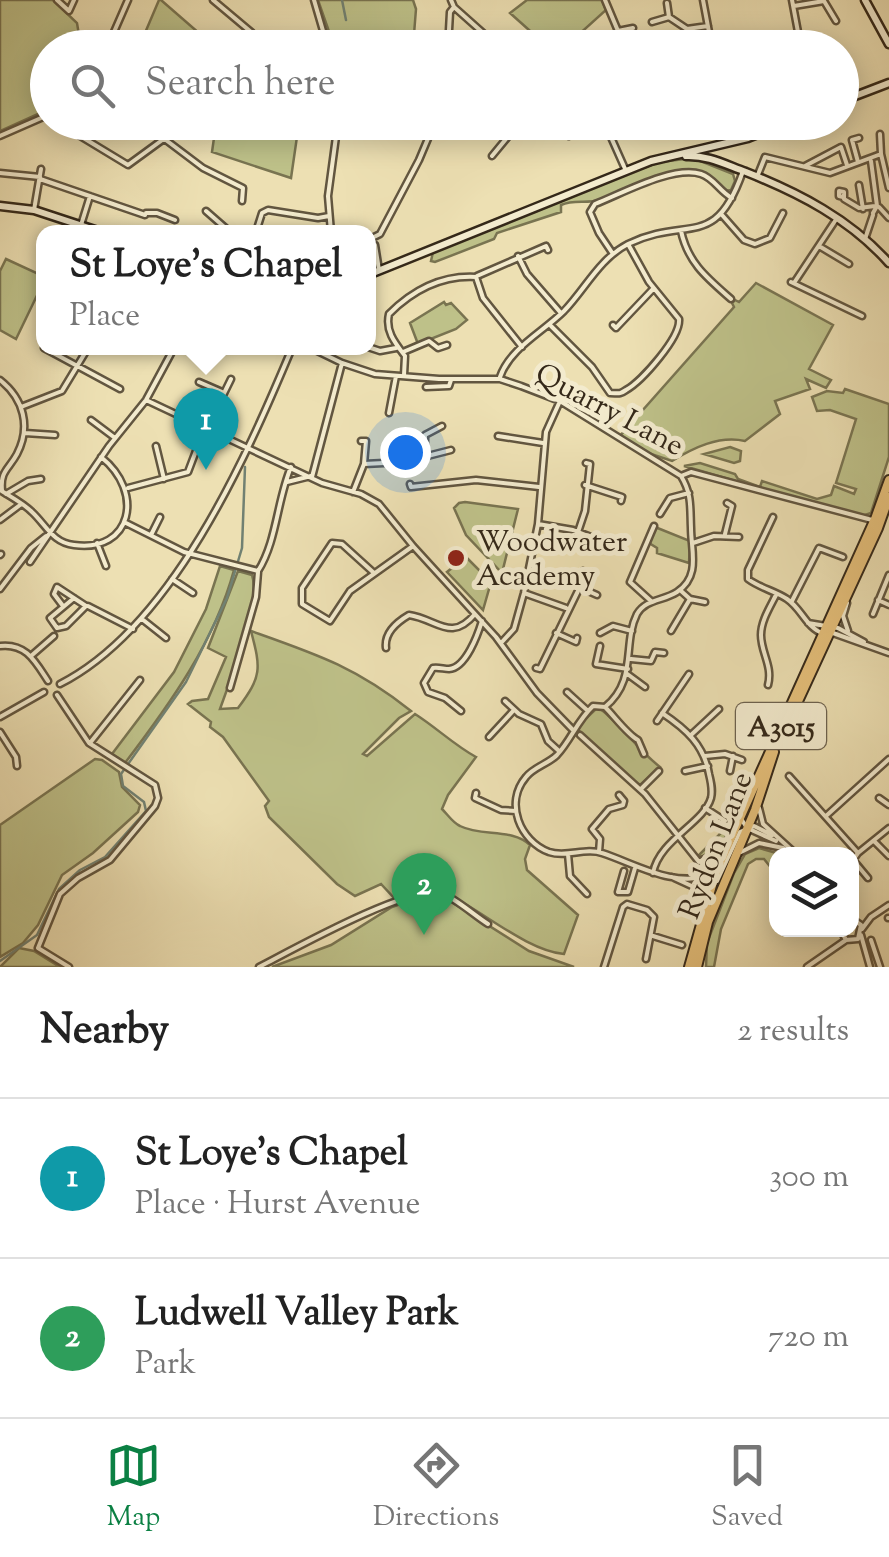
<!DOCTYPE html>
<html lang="en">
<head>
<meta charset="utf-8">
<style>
	:root { --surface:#fff; --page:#f6f6f6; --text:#222; --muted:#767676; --line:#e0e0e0; --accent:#0b8043 }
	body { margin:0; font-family:"Sorts Mill Goudy",serif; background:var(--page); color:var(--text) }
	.controls { position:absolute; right:30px; bottom:30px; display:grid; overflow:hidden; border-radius:20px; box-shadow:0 5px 25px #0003 }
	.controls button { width:90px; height:90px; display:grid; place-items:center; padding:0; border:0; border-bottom:2px solid var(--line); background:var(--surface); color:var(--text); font:50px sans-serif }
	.you { position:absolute; left:405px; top:452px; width:35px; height:35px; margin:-25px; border:8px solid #fff; border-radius:50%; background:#1a73e8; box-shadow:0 0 0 15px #1a73e833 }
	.badge { display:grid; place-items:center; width:65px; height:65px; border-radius:50%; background:var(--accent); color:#fff; font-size:32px; font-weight:700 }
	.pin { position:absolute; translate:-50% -82px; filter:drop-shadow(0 2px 5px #0008) }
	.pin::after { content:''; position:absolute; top:52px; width:35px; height:30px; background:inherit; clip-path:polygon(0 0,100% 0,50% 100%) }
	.popup { position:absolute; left:36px; top:225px; width:340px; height:130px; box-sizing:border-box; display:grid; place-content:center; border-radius:20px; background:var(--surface); filter:drop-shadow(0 2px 8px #0005); font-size:32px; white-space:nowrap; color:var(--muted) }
	.popup b { font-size:38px; color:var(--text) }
	.popup::after { content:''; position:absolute; left:50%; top:100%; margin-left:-20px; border:20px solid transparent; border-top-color:var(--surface) }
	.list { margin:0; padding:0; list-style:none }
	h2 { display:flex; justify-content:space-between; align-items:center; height:130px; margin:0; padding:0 40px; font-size:42px }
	h2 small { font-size:32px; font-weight:400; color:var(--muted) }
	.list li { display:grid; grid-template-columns:65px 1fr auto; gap:30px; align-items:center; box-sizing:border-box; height:160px; padding:0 40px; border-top:2px solid var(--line) }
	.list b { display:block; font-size:38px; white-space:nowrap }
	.list p { margin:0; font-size:32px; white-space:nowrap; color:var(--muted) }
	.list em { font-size:32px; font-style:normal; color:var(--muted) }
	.icon { flex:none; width:55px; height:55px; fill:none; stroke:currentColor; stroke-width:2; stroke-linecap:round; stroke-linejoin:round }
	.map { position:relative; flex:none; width:889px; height:967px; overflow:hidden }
	.search { position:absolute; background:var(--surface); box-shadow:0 5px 25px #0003; left:30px; right:30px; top:30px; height:110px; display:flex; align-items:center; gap:25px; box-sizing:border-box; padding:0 35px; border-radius:55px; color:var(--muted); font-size:38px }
	.sheet { height:450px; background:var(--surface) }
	nav { display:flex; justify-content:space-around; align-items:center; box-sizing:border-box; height:140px; border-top:2px solid var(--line); background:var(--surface); font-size:28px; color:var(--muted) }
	nav a { display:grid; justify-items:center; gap:5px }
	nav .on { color:var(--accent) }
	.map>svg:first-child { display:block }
	.green { fill:#bec189; stroke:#797451; stroke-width:2.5 }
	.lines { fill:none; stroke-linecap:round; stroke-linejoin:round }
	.stream { stroke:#718172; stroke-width:2.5 }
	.street-casing { stroke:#625640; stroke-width:9 }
	.secondary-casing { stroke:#342819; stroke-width:11 }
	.primary-casing { stroke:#342819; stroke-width:12 }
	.street { stroke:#f3ebce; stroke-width:4 }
	.secondary { stroke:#f3ebce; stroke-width:6 }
	.primary { stroke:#e6c07a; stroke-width:8 }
	.poi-dot { fill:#8f2418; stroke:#f3ebce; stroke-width:4 }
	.labels { text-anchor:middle; stroke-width:10; stroke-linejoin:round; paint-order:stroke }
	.shield { fill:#f3ebce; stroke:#6d624f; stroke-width:2.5 }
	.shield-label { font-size:28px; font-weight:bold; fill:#342819 }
	.street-label { font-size:30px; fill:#342819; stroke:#f3ebce }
	.poi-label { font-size:30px; fill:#342819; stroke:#f3ebce; text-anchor:start }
</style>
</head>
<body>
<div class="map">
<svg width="889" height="967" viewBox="0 0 889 967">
	<rect width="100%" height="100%" fill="#ede0b3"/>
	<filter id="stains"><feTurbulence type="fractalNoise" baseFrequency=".002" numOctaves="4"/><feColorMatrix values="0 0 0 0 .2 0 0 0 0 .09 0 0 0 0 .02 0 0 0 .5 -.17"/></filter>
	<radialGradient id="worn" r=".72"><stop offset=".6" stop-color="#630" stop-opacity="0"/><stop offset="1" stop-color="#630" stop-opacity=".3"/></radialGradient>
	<path class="green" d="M0 0H53L77 23 81 47 48 48 47 110 0 131Z
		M159 0H161L215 47H139Z
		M318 0H413L416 9 413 47H355L352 41 334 46Z
		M527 0H602L606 10 565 47H548L510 13Z
		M197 123H299L291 178 212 152 215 131Z
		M693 158 733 174 735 181 731 190 725 191C685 149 644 185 600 200 586 204 574 199 561 205V212L497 233 494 239 435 262 431 261 433 252 584 189 660 162Z
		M6 259 43 276V283L16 339 0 330V271Z
		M756 283 833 325 809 369 831 380 826 388 806 379 810 389 775 401 780 414 745 441C719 435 693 448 672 461L639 450 619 437 734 307 732 303 735 300 739 302Z
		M444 302 446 305 451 303 467 320 456 329 418 344 410 323Z
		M845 389 889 404V457L871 513 859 517 684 466 700 463 735 474 738 479 760 487 762 481 817 499 831 495 834 486 854 494 856 489 836 483 856 419 830 410 817 411 812 397 827 391 843 393Z
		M730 447 741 451 740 461 734 463 704 454Z
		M465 502 518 509 502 573 466 535 454 508 459 503Z
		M655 527 690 541 689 563 657 553V548L649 543Z
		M466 557 491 582 483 610 447 572Z
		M220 566 234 570C214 643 170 704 125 763L112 754 174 672 206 609Z
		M238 571 252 575C261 599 230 681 220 709L238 708C262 676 261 669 251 631 316 654 356 667 411 711L399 718 363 754 367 756 415 714C437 728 454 745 476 757L448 795 442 809C448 815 453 823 460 826 482 837 512 828 530 845L525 859 527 870 578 915 564 954C518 950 459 888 426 889 415 890 405 895 395 899L381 884 355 896 337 884 269 817 265 806 269 801 223 737 210 727 211 722 188 704 192 701 208 699 226 657 208 648Z
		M598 707C623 726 637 749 660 767L639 786 576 728Z
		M95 759 102 760 119 772 122 787 140 805 138 812 93 853 62 875 38 925 23 943 0 957V825Z
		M725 824 731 826 714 860 706 867 703 862 708 857 698 856 724 830Z
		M759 848 780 854H776V874L764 859H756L748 864 721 929 714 967H706L707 943 734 873 745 854Z
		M429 894 445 898 529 951 574 967H272L331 945 392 907Z
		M19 948 34 951 60 967H0Z"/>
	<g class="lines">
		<path class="stream" d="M342 0 346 20
			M0 961 37 935 59 889 80 870 105 857 146 811 144 802 123 786 121 774 186 682 227 598 242 548 245 467"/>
		<defs>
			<path id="street" d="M57 0 69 11 74 0
				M213 0 270 48
				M314 0 328 48
				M451 0 454 7 500 48
				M605 0 618 31
				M703 0 712 48
				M792 0 801 48
				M667 3 669 17
				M794 6 824 1 836 21
				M652 22 669 17 687 29 708 26
				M107 48 128 0
				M448 48 450 12 454 7
				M600 48 618 31 633 28
				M57 122 128 165 165 138
				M142 122 203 168 243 188 242 201
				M565 122 569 136
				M596 122 610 135 626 171
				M726 122 730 142
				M0 136 48 115
				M881 154 889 188
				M492 156 520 122
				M871 161 877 206 873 213
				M858 162 852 140 859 138
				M805 166 841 147 847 165
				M0 173 40 177
				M757 177 765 157 830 173 881 154 880 134
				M40 179 145 215
				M859 185 863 209
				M843 197 839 196V191L844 192V199L859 208 875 206
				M879 207 889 218
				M34 210 41 169
				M206 211 230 232
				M146 213H157L175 220
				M722 215 744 240 755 244 770 238 783 213
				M81 225 90 196
				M681 231C688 263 707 278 731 299
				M256 232 262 213 268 210 318 218 329 216
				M331 232 328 196 338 122
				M865 239 873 215
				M368 240 380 234 419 160 435 122
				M375 245 379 270
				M819 246 849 264
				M613 254 599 233 590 212 595 204C621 194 673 165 701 174 714 178 720 192 732 198
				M518 256 527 274 560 312
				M477 276 546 246 548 250
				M791 282 862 316
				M794 283 837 218
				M613 325 616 328 653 289
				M551 326 592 367 610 393C618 393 619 395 626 390 642 381 681 337 679 319L649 282 628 244
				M368 347 380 351 396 348
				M44 348 120 389
				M140 348H141
				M311 348 342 363 375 374 439 379H500L521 386 560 401 681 476 691 472 872 520
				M403 352 429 341 438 348 447 345
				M404 375 405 356C395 343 385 331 389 314 413 290 441 275 476 277L483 298 522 347
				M500 377C510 348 543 332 564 311 586 288 599 259 628 244 688 215 715 252 743 171
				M0 380C24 399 31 427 17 454 9 469 0 471 2 490
				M199 382 222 392
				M426 387 449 386 451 380
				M146 400 322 483 361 494 379 504 413 546 496 637 537 693 572 729
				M21 407 62 391 88 348
				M389 413 396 376
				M91 420 115 438
				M207 428 231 379
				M25 433 55 435
				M498 436 543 443
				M156 446 164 479
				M425 458V435L442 426
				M364 464 404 462 451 450
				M681 476C692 494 690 507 691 528 691 551 701 576 677 592 663 601 646 599 637 614 622 644 638 680 605 707L593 706C577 721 571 740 557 755 548 764 534 767 526 777 504 803 520 841 549 852 567 858 585 847 602 853 636 864 675 889 712 874
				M312 477 342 363
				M287 482 311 476
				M410 484 411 487 476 480 539 487
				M585 485 622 497 621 501
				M128 488 188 472 205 427
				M0 490C11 497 23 503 32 512 46 525 53 543 74 545 132 553 145 492 101 457
				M353 492 364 464 366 441H361
				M6 494 28 481 41 479
				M660 514 670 498 689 493
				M773 517 748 570V579C760 588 775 591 787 599 802 609 806 628 824 634
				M0 520 20 505
				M124 522 184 552 258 571C277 541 277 500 291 467
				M538 524 573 530 601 541 600 546
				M578 532 585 511 590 464 586 463
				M725 534 732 506 727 503
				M151 535 160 517
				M97 543 106 566
				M693 543 714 536 739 537
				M0 555 1 554
				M30 562 109 446 146 400 174 348
				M374 573 342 544 332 543 302 588V604L330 621 350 591 413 546
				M172 579 193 593
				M579 587 597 595
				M0 589 31 548 46 536
				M680 590 690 599 705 602
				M524 593 566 608
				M878 600 889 605
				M651 601 630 582 654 526
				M792 601 819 548 843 557
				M847 603 843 616 848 631
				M63 606 54 594 57 587 86 606 66 626 57 628 50 618 74 598
				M88 606 133 629
				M873 614 889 575
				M142 619 166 638
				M808 623 838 628 864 642
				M671 631 690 599
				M556 633 576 642 577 638
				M600 633 613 626 632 631
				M833 633 889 653
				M501 643 514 629 524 593 538 524 546 432 560 401
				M0 646C26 643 35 661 48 681
				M600 646 596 664 628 669
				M386 648C384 632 397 622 409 615 437 619 451 643 475 614
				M31 656 54 636
				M631 659 651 661 655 652 664 653
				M536 668 540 669 578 591 583 571
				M626 673 645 687
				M60 684C172 627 246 458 292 348
				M768 685C773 666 761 653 761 635 761 621 770 607 776 595
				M230 688 256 597 258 572
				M567 692 588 711
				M57 695 89 743 155 785 158 798 155 806 110 860 78 878 60 894 38 948 69 967
				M505 701 519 714 541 724 548 741 559 751
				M605 707C614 716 628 735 638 740L644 754
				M461 711 445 698 428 692 424 683 433 668C438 667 444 669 449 669 466 668 478 634 482 621
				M0 717 44 692
				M657 721 689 674
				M0 732 16 757 17 766
				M580 735 645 794 699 862 706 858
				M691 735 719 709
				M489 737 514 710
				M90 743 140 680
				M705 756 725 754 742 760
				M685 771 708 766
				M730 771 733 756
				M789 776 858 853 853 860 868 878
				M641 789 659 771
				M476 793 475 798 501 810 516 811
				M879 798 889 805
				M705 808 725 821
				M759 808 763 824 796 854
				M826 816 889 759
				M740 817 747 828 776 841
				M875 842 889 856
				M599 852 600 839 592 829 609 809 623 805 624 801 619 795
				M741 852 759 843 783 848
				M858 853 889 828
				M568 854 570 876 587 894
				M624 871 618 892H628L635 868
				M653 873C659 840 704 823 711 798 713 790 711 782 709 774 704 745 686 729 662 713
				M672 877 696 888 703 905
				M717 881 740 832 754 826 772 835
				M888 918H889
				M840 929 846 940 858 939 861 925 852 919
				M862 929 871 917 889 905
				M861 935 870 967
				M653 936 682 945
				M871 940 880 967
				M259 967C292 950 410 884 441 893 454 897 475 916 488 924
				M604 967 623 907 627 904 647 910 654 917 646 959
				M807 967 846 940"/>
			<path id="secondary" d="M865 0 889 44
				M842 101 889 83
				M686 156C708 155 726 165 746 172 799 193 850 219 889 263
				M0 206 34 210 101 232
				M368 275 651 161 748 138 787 122"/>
			<path id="primary" d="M793 712 878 528 889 497
				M689 967 716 871 875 519 889 480
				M697 967 708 922 755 810 774 752"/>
		</defs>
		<use href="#street" class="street-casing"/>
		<use href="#secondary" class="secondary-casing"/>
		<use href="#primary" class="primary-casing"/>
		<use href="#street" class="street"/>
		<use href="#secondary" class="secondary"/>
		<use href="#primary" class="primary"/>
	</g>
	<circle class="poi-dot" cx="456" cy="558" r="10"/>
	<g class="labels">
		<rect class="shield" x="736" y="703" width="90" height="46" rx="8"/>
		<g class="shield-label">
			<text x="781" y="736">A3015</text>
		</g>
		<g class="street-label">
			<text transform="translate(610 409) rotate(28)" y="10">Quarry Lane</text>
			<text transform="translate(715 845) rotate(-69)" y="10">Rydon Lane</text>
		</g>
		<g class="poi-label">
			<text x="476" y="551">Woodwater<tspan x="476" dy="34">Academy</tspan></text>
		</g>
	</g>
	<rect width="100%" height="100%" filter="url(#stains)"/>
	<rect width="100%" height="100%" fill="url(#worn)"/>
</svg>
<div class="controls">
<button><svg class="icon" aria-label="layers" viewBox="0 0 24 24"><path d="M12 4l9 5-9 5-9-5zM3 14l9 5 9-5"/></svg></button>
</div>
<div class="you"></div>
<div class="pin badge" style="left:206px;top:470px;background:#0f9aa8">1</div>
<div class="popup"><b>St Loye's Chapel</b>Place</div>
<div class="pin badge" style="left:424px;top:935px;background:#2e9e5b">2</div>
<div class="search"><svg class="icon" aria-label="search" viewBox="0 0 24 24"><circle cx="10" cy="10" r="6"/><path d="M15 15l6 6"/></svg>Search here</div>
</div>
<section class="sheet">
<h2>Nearby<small>2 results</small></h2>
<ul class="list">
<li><span class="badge" style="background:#0f9aa8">1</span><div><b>St Loye's Chapel</b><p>Place · Hurst Avenue</p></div><em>300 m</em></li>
<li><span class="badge" style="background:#2e9e5b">2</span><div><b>Ludwell Valley Park</b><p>Park</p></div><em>720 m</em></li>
</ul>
</section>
<nav>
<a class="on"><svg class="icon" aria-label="map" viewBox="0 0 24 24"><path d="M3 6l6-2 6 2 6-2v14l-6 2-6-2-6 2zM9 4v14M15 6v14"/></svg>Map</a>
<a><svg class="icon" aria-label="directions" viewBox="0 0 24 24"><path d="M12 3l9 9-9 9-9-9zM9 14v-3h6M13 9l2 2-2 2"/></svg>Directions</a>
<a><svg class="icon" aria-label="saved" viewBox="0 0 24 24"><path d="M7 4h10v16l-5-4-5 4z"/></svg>Saved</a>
</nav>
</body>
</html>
